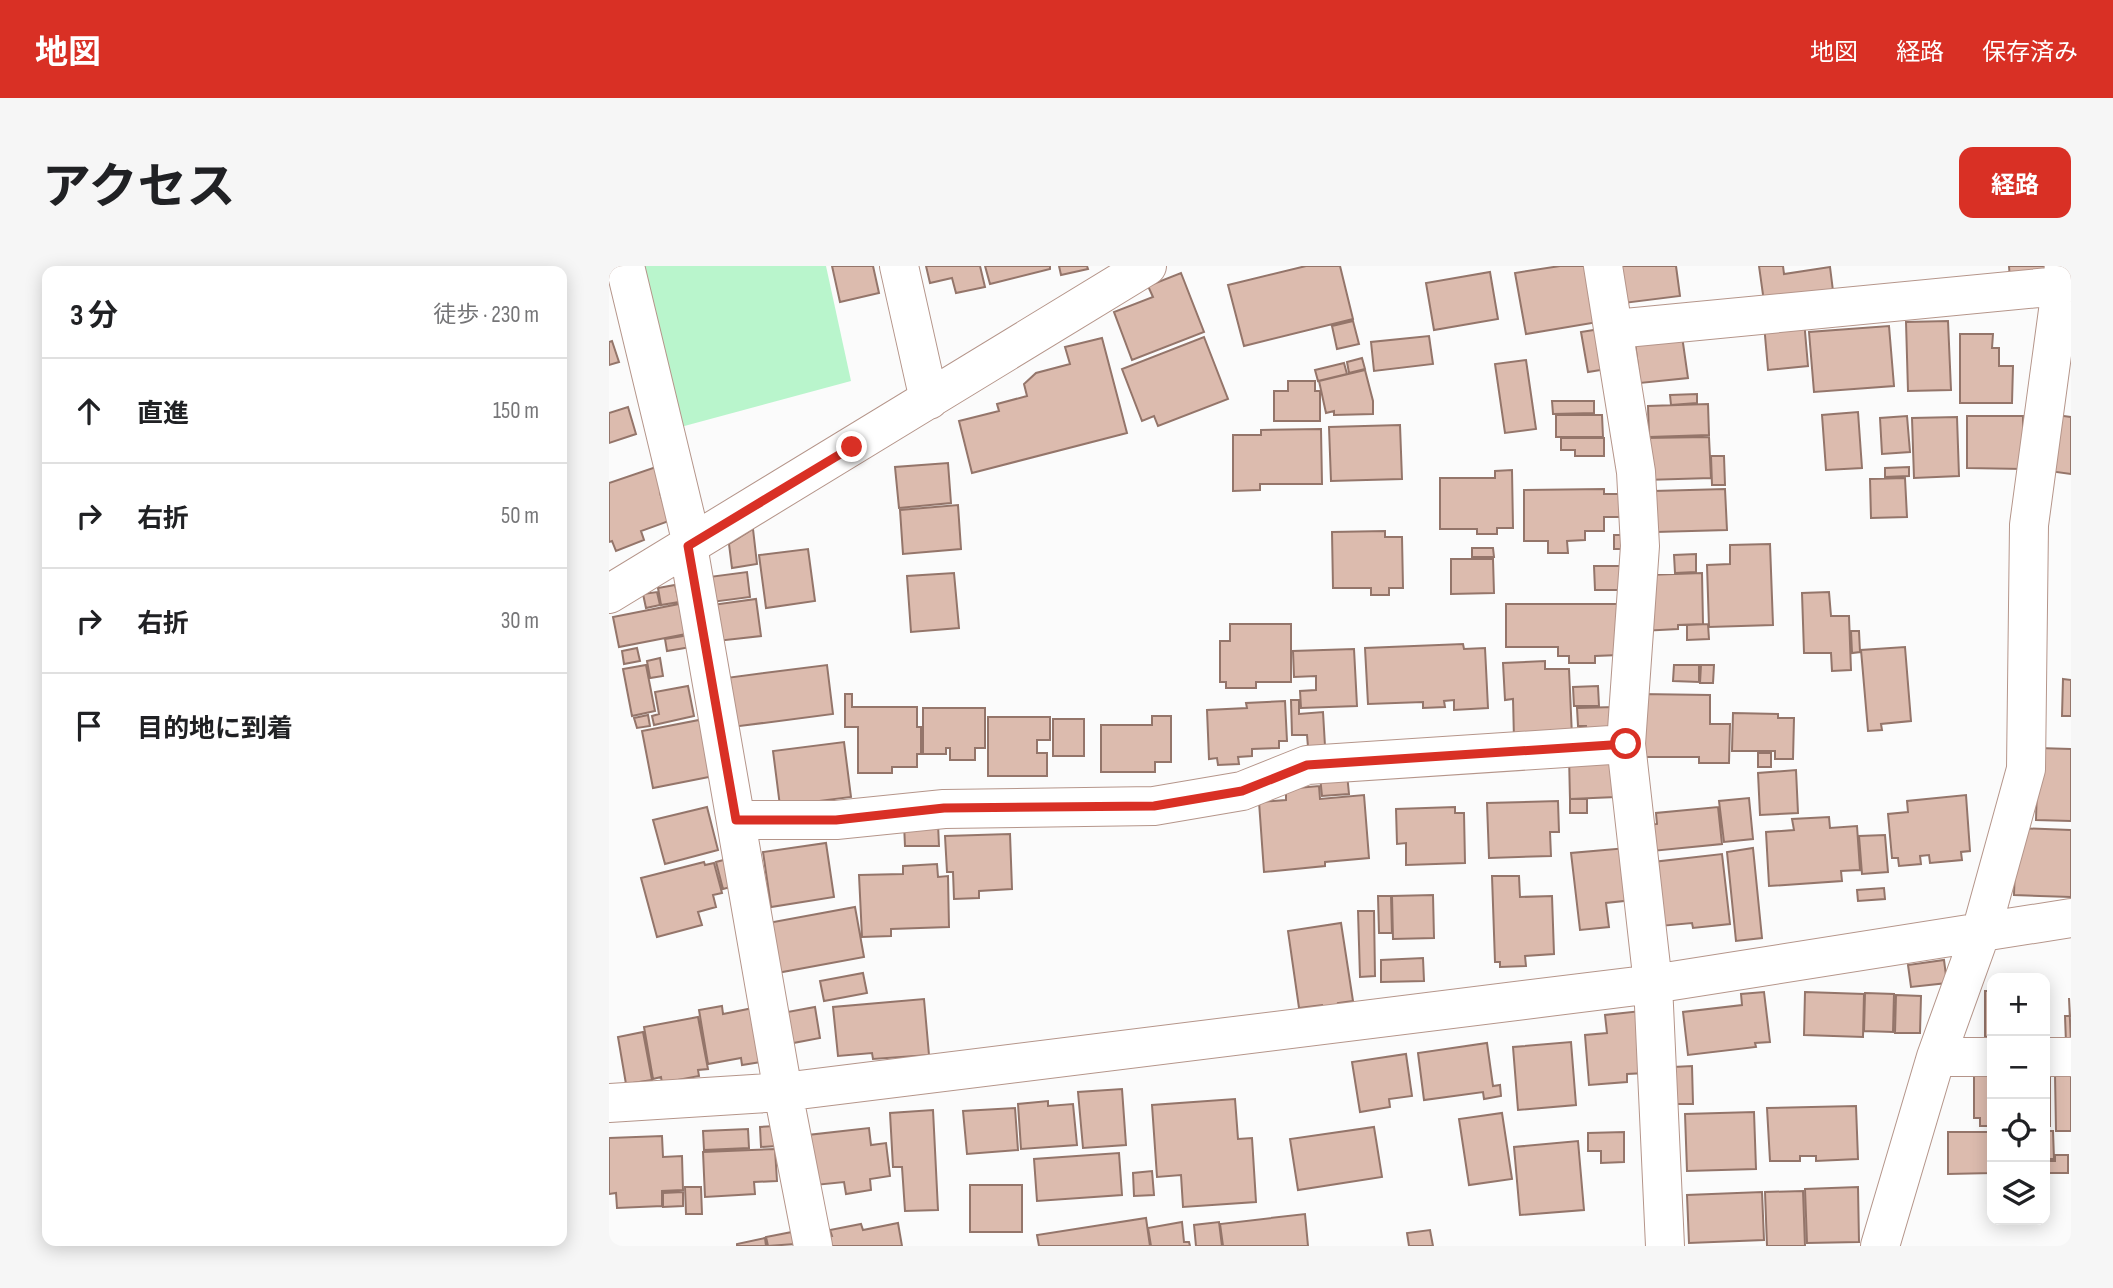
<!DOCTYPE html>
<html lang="ja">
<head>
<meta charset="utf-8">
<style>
	:root { --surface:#fff; --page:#f6f6f6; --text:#202124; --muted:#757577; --line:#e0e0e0; --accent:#d93025 }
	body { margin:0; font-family:"Sofia Sans Condensed","Noto Sans JP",sans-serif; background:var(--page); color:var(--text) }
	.controls { position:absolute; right:21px; bottom:21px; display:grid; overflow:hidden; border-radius:14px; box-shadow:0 4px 18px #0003 }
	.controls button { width:63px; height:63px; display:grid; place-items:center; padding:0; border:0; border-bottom:2px solid var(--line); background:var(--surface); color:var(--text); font:35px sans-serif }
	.stop { position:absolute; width:21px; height:21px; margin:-16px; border:5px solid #d93025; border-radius:50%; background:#fff }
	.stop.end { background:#d93025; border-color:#fff; box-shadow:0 2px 7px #0008 }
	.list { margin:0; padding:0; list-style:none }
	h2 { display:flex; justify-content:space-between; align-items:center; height:91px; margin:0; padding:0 28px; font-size:30px }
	h2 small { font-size:23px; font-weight:400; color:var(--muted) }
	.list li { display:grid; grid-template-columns:46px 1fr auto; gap:21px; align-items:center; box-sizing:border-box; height:105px; padding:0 28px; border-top:2px solid var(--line) }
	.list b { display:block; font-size:26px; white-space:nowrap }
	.list em { font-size:23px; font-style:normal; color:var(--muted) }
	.icon { flex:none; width:38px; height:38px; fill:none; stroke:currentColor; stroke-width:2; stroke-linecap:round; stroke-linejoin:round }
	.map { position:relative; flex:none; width:1462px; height:980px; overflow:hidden; border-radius:14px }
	header { display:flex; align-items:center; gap:42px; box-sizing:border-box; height:98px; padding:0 35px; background:var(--accent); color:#fff }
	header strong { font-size:33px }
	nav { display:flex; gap:38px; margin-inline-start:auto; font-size:24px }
	.intro { display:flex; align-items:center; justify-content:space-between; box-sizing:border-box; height:168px; padding:0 42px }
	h1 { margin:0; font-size:49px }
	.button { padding:18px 32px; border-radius:14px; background:var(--accent); color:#fff; font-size:24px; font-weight:700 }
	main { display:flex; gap:42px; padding:0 42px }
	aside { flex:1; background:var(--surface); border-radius:14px; box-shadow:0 4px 18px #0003 }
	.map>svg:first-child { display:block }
	.green { fill:#b9f5cc }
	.building { fill:#dcbbae; stroke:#94756a; stroke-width:2 }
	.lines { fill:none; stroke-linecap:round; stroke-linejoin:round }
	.minor-casing { stroke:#b5958a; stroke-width:40 }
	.minor { stroke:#fff; stroke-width:38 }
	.route { stroke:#d93025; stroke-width:9 }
</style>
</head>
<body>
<header>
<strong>地図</strong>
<nav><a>地図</a><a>経路</a><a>保存済み</a></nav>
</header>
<div class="intro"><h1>アクセス</h1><a class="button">経路</a></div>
<main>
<aside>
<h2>3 分<small>徒歩 · 230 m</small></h2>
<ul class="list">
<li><svg class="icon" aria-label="ahead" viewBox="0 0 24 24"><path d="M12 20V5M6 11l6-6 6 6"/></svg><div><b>直進</b></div><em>150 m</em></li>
<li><svg class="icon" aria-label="right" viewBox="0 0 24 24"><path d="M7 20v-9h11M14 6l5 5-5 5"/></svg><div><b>右折</b></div><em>50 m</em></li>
<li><svg class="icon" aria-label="right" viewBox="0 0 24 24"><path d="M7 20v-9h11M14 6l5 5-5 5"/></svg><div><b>右折</b></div><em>30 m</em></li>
<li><svg class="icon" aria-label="arrive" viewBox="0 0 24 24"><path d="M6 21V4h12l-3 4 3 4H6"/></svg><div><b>目的地に到着</b></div></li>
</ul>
</aside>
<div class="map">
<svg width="1462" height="980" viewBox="0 0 1462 980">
	<rect width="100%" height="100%" fill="#fbfbfb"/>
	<path class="green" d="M26 0H217L242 115 68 162Z"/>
	<path class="building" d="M223 0H264L270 27 231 36Z
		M317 0H371L376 21 347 27 343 12 321 17Z
		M376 0H441V3L381 18Z
		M450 0H478L479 3 452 9Z
		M697 0H731L744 53 635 80 619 19Z
		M951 0H980L989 56 917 68 906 7Z
		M1011 0H1067L1071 30 1015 37Z
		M1150 0H1174L1175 8 1221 1 1225 33 1156 43Z
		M1400 0H1439V13L1401 14Z
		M881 6 889 53 825 64 817 17Z
		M572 7 595 66 523 94 505 46 544 31 539 20Z
		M1195 54 1199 100 1159 104 1155 58Z
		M744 55 750 78 728 83 723 60Z
		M1339 55 1342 124 1299 125 1297 56Z
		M1280 60 1285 120 1205 126 1200 66Z
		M991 63 998 103 979 106 972 66Z
		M1351 68H1384L1383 82H1390V100H1404L1403 137H1351Z
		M820 70 824 98 765 105 762 76Z
		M1073 70 1079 112 1031 117 1026 76Z
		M595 71 619 133 549 160 545 150 533 155 513 103Z
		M493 72 518 167 363 207 350 155 390 145 388 138 418 130 415 118 427 107 461 98 456 81Z
		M3 75 10 96 0 99V76Z
		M753 92 756 103 740 107 738 96Z
		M917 94 927 163 896 167 886 98Z
		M735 97 738 108 709 115 706 104Z
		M756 104 764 135V148L725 149V145L717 147 710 115Z
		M679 115H706V125H711V155H665V125H679Z
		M1088 128V137L1062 139 1061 129Z
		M943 135H985V147L944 148Z
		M1099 138 1100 169 1040 171 1039 140Z
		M19 141 27 168 0 177V147Z
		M1249 146 1253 202 1217 204 1213 149Z
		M947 149H993L994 171H947Z
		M1447 149 1462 151V208L1440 205Z
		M1298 150 1301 186 1273 188 1271 152Z
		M1358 150H1414V203L1358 202Z
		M1348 151 1350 210 1305 212 1303 152Z
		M791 159 793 213 722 215 720 161Z
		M712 163 713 218H651V224L624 225V169H652V164Z
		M1100 171 1102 212 1036 214 1035 172Z
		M952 172H995V190H966V184H952Z
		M1102 190H1115L1116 219H1103Z
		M339 197 342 237 290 242 286 201Z
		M50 200 59 224 51 227 60 255 32 265 35 274 7 285 3 275 0 276V217Z
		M1300 201V210L1276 211V202Z
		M903 204 904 262H888V268H868V263H831V212H886V205Z
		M1296 212 1298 251 1262 252 1261 213Z
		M995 223V228H1014V251H995V265H976V274L958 275 959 287H939V275H915V224Z
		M1116 223 1118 264 1047 266 1045 225Z
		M349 239 352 283 294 288 291 244Z
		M144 263 148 298 123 302 120 278Z
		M776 265V271H793L794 322H780V329H762V322H724L723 266Z
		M1005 269H1021V283H1005Z
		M1161 278 1164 359 1100 361 1098 299 1121 298V279Z
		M863 282H884L885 291H863Z
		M199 283 206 335 157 342 150 289Z
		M1087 288V306L1066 307 1065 289Z
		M842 293H884L885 327 842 328Z
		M985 300H1018V324H986Z
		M138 306 141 331 103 336 100 311Z
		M345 307 350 362 302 366 298 310Z
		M1093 307 1094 358 1069 359V363L1032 365 1038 309Z
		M66 319 70 336 52 339 49 322Z
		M48 326 51 339 37 342 34 328Z
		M1220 326 1222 350H1240L1242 404 1223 405 1222 387H1195L1193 327Z
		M147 333 152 370 108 375 103 339Z
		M70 338 77 368 10 381 4 351Z
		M897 338H1010V389L986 390V397H960V390H949V381H897Z
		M621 358H682V416H647V422H617V416H611V375H621Z
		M1099 358 1100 373 1078 374V359Z
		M1242 365H1250L1251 386 1243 387Z
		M80 369 82 381 58 385 56 373Z
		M854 378 855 383 876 382 879 442 845 444V434L835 435 836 441 814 442V436L759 438 756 382Z
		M1296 381 1302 455 1272 458 1273 464 1259 465 1252 384Z
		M28 382 31 395 15 398 13 385Z
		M745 383 748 440 692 442 691 425 707 424V410L685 411 684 385Z
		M51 392 54 410 41 412 38 395Z
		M936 395V403H960L963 470 905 473 904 433 896 434 894 397Z
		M37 399 46 445 23 450 14 403Z
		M218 399 224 448 123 461 117 412Z
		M1065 399H1090V416L1064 415Z
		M1092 399H1105L1104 417H1091Z
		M1454 413 1462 414V450H1453Z
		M79 420 85 450 45 459 43 450 50 448 46 426Z
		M989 420 990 440H965L964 421Z
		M236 428H243V441H308V461H312V488H308V501H283V507H249V461H236Z
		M1031 428 1101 429V458H1121L1120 497H1090V491H1030Z
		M682 434H690V448L714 446 716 480 699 481 698 469H683Z
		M676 435 678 475H670V482L643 483V490L629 491 630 498 609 499 608 492 600 493 598 444 638 442 637 437Z
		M1006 441 1007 469 978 470 977 460H969L968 442Z
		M314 442H376V482H366V494H341V482H337V488H314Z
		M1124 447 1169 448V452H1185L1184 493H1166V485H1123Z
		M39 449 41 460 28 462 25 452Z
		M543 450H562V496H546V506H492V459H543Z
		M379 451H441V474H428V487H438V510H379Z
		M444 453H475V490H444Z
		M90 454 110 509 44 522 33 465Z
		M235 476 242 531 171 540 164 485Z
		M1429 482 1462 483V555L1427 554Z
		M1149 487H1162V501H1149Z
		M1005 489 1007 531 961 533 960 490Z
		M1187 504 1189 547 1151 549 1149 507Z
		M738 508 740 528 713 530 711 510Z
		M710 520 711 533 755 529 760 592 716 596V600L655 606 650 536 677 534V523Z
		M1357 529 1361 585 1352 586 1353 594 1321 597 1320 589 1311 590 1312 598 1290 600 1289 592H1283L1279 548 1299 546 1298 535Z
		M1140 532 1144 573 1115 576 1110 535Z
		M961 533H978V547H961Z
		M949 535 950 566H941L942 590 880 592 878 537Z
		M98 541 109 584 56 598 44 554Z
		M846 541V547H855L856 597 797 599V577L788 578 787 543Z
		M1109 541 1113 578 1043 585 1040 559 1048 558 1047 547Z
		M1220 551 1221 562 1248 560 1251 604 1232 605 1233 615 1160 620 1157 566 1185 564 1183 553Z
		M295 558H329L330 580H296Z
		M1407 562 1462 564V631L1405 629Z
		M401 568 403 623 370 625V632L345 633 344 606H338L336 570Z
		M1276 569 1279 606 1253 608 1250 570Z
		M217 577 225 631 162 641 154 586Z
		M1018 582 1024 634 997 637 1000 661 971 664 962 587Z
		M1144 582 1153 672 1127 675 1118 586Z
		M1113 588 1121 658 1084 662 1083 657 1051 660 1044 596Z
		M122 592 129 619 114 623 107 596Z
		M95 596 96 599 105 597 113 627 104 629 107 641 89 646 93 659 48 671 32 612Z
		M328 598 329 611 339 610 340 661 282 663V670L253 671 250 609 294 608V600Z
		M883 610H910L911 631 943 630 945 688 916 690 917 700 891 701V696H886Z
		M1275 622 1276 633 1249 635 1248 624Z
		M824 629 825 672 784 673 783 630Z
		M769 630H782L783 667H770Z
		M246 641 255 691 168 707 159 657Z
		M749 645H765L766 710 751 711Z
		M732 657 744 735 729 737 731 746 714 749 713 739 690 742 679 665Z
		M814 692 815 715 772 716V694Z
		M1335 694 1338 717 1302 721 1299 699Z
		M254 707 258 727 215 735 211 715Z
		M1376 725H1383V770L1376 771Z
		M1155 726 1161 776 1146 777 1147 781 1079 789 1074 746 1133 739 1132 728Z
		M1196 726 1255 728 1254 771 1195 769Z
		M1256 727 1285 728 1284 766 1255 765Z
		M1287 729 1312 730 1311 767H1286Z
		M1460 732 1462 777H1457L1456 750H1461Z
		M315 733 320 789 264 793 263 787 229 790 224 741Z
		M113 740 114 748 149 741 158 795 133 799 132 792 99 798 90 744Z
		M206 741 211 772 179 778 173 747Z
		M1032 745 1037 807 1018 808V816L980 819 976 769 998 767 996 749Z
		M89 751 99 803 89 804 90 810 53 817 52 811 44 813 35 761Z
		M34 766 43 814 17 818 9 771Z
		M962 776 967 839 909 844 904 781Z
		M878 777 884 820 891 819 892 830 875 833 874 826 815 834 809 787Z
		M797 788 803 830 780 833 781 841 751 846 743 796Z
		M1083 800 1084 838H1065L1064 801Z
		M1462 807V865H1447L1446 808Z
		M1365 810H1383V860H1371V852H1365Z
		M1436 810H1441V860H1436Z
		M513 823 517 879 474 882 469 826Z
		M626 833 629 873 643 872 647 936 574 941 572 909 548 911 543 839Z
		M439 835V840L464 838 468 879 412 883 409 838Z
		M1247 840 1249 893 1207 895V890H1191V895H1161L1158 842Z
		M406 842 409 884 358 888 354 845Z
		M324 844 329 944 296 945 293 901H284L281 847Z
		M1145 846 1147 903 1078 905 1076 848Z
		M893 847 903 913 860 919 850 853Z
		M166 860 167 880 152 881 151 861Z
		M765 861 773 911 689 924 681 873Z
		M260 862 262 879 277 877 281 910 261 913 262 924 237 928 235 916 206 919 199 869Z
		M139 863 140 882 95 884 94 865Z
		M1436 865H1444L1445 893H1438V907H1436Z
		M1015 866V896L992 897V885H979V867Z
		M1339 866H1383V907L1339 908Z
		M53 870 54 891 73 890 74 924 53 925V940L8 942 7 927 0 928V872Z
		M969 875 975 944 911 949 905 881Z
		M166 883 168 915 145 916 146 928 96 931 94 886Z
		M510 887 513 929 428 935 425 893Z
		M1446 889H1459V907H1440V895H1446Z
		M543 905 545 929 525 930 524 907Z
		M361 919H413V966H361Z
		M76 921H92L93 948H77Z
		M1249 921 1250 976 1198 977 1196 923Z
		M1194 925 1196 980H1158L1156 926Z
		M74 926V940L54 941V927Z
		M1153 926 1155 974 1080 977 1078 929Z
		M696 948 699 980H614L611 958Z
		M537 952 541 980H430L428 969Z
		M573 956 575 976H580L581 980H542L539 962Z
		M610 956 613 980H587L585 959Z
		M289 957 293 980H216L215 972 223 970 221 964 252 958 254 964Z
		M821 964 824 980H800L798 967Z
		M183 966 186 978 159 980 157 971Z
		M156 972 157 980H128V978Z"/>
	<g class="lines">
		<defs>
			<path id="minor" d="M16 0 83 278
				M290 0 320 134
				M994 0 1027 206 1031 280 1017 478 1044 718 1056 980
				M1006 63 1451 20
				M79 280 174 826 204 980
				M0 328 538 0
				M127 554H227L335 543 545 540 633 525 698 499 1017 478
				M1327 791H1383
				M1436 791H1462
				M0 837 174 826 1044 718 1462 652
				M1271 980 1327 791 1372 666 1417 503 1420 259 1455 0"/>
		</defs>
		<use href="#minor" class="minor-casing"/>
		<use href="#minor" class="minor"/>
	</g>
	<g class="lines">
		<path class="route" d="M243 181 79 280 127 554H227L335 542 545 540 633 525 698 499 1017 478"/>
	</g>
</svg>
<div class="controls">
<button>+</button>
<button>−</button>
<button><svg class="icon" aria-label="locate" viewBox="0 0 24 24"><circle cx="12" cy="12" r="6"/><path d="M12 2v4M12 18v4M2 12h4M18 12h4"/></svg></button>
<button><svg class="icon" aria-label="layers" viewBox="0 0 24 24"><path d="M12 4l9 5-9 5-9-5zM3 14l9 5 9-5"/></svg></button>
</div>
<div class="stop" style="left:1017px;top:478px"></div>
<div class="stop end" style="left:243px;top:181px"></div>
</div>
</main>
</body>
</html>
